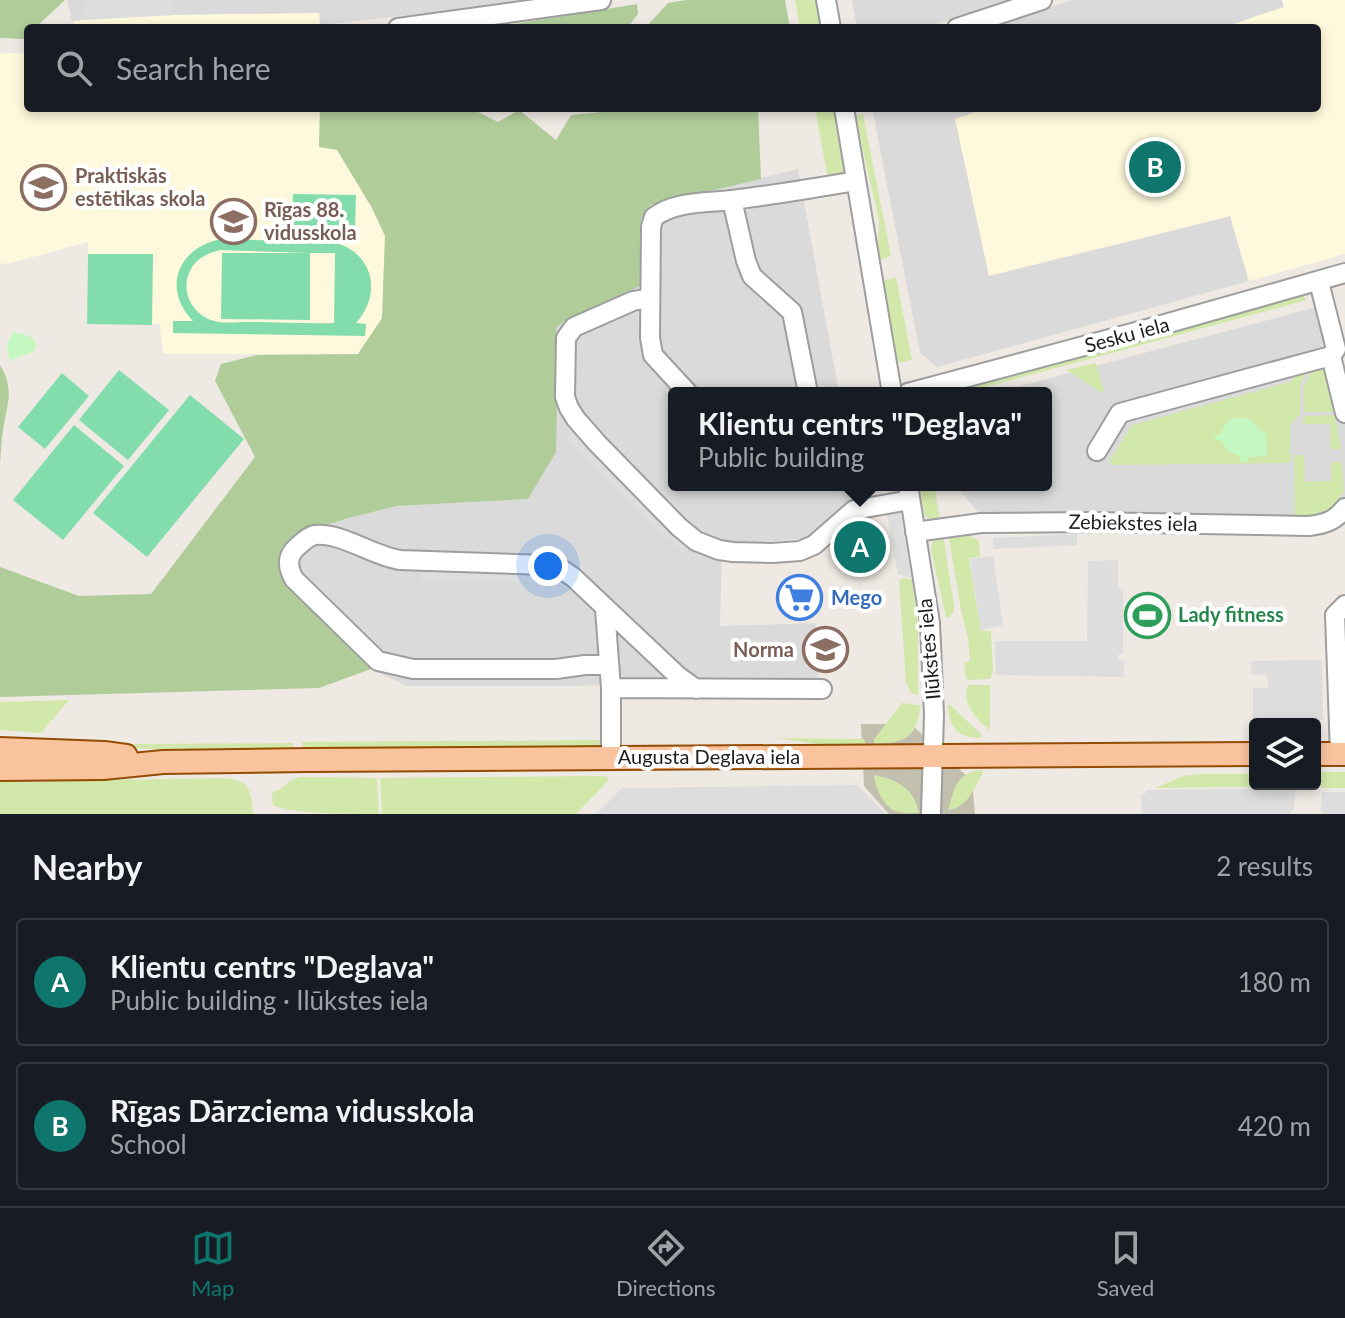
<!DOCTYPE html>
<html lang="en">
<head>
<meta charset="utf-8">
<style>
	:root { --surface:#171b24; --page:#20242c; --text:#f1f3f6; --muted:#9ea1a6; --line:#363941; --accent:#0f766e }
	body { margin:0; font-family:Lato,sans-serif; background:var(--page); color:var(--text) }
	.controls { position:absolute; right:24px; bottom:24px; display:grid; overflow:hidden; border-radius:8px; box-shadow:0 4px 12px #0003 }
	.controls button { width:72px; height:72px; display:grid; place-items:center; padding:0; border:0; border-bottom:2px solid var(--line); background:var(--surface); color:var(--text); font:40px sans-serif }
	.you { position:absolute; left:548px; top:566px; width:28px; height:28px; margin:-20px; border:6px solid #fff; border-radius:50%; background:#1a73e8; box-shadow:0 0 0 12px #1a73e833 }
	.badge { display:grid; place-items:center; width:52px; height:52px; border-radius:50%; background:var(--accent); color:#fff; font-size:26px; font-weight:700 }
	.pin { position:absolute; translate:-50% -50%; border:4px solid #fff; box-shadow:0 2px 8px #0006 }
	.popup { position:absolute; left:668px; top:387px; width:384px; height:104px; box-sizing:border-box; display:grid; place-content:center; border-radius:8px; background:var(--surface); filter:drop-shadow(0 2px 6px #0005); font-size:26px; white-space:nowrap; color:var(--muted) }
	.popup b { font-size:30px; color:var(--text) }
	.popup::after { content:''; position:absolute; left:50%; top:100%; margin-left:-16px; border:16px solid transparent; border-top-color:var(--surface) }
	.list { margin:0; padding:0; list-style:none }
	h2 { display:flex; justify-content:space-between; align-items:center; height:104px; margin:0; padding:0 32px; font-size:34px }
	h2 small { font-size:26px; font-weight:400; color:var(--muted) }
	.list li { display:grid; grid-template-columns:52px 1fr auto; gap:24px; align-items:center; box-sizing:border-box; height:128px; margin:0 16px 16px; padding:0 16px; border:2px solid var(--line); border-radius:8px }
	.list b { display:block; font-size:30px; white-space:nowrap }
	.list p { margin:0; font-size:26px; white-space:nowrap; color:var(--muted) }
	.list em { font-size:26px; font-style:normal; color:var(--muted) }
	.icon { flex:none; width:44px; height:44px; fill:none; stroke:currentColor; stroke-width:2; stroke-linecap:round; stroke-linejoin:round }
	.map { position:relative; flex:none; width:1345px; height:814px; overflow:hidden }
	.search { position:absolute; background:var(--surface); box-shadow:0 4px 12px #0003; left:24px; right:24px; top:24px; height:88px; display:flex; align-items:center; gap:20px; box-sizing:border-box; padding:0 28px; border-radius:8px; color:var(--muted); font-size:30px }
	.sheet { height:392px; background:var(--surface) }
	nav { display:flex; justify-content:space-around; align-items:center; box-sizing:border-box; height:112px; border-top:2px solid var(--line); background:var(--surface); font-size:22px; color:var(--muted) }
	nav a { display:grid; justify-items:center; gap:4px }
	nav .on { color:var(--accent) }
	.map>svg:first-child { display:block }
	.residential { fill:#dbdada }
	.education { fill:#fef9dc }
	.construction { fill:#c2bfaf }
	.grass { fill:#d2e8aa }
	.forest { fill:#b0cd99 }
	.park { fill:#c5f8c0 }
	.pitch { fill:#82dcab; fill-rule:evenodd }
	.parking { fill:#ddd }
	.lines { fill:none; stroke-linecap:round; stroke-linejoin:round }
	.minor-casing { stroke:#9e9e9e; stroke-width:22 }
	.major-casing { stroke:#934c03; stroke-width:26 }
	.minor { stroke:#fff; stroke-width:18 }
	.major { stroke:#f9c39d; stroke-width:22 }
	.labels { text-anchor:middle; stroke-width:8; stroke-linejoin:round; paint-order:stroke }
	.education-label { font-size:20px; font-weight:bold; fill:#785e54; stroke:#fff; text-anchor:start }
	.street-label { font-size:20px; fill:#1d1d1d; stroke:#fff }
	.shop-label { font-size:20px; font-weight:bold; fill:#366cbe; stroke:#fff; text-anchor:start }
	.leisure-label { font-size:20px; font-weight:bold; fill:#27864d; stroke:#fff; text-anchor:start }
</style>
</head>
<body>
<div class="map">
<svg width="1345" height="814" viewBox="0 0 1345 814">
	<rect width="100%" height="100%" fill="#eee9e3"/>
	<path class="residential" d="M67 0H543L320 25 319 13 174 15 72 21Z
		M852 0H1010L923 28H857Z
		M1072 0H1282L1284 7 1222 28H986Z
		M872 108H987L956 119 1119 244 1230 216 1249 281 937 367 920 353Z
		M798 169 839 393H674V485H856L858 495 809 538 722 546 720 626 816 623 819 681 568 686H407L371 669 284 583 279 569 282 547 302 533 345 519 397 506 528 499 557 401 555 328 564 321 640 285 641 219 650 205Z
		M1317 307 1345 424V508L1334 520 984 519 955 485H1046V393H993Z"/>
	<path class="education" d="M1282 0H1345V254L1249 281 1230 216 989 276 955 119 987 108H1317V28H1222L1284 7Z
		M319 13 320 28H74V21L89 19 174 15Z
		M0 53H28V108H320L319 147 337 150 372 208 385 236 382 319 358 354H163L160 324H87L88 242 11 263 0 264Z"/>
	<path class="construction" d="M861 724H911L972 781 975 814H889L864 786Z"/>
	<path class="grass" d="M795 0H817L822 28H800Z
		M815 108H835L845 170 842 174 828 180Z
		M863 114 891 256 880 260 878 251 879 220 855 116Z
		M896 277 912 360 898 363 882 281Z
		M1301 293 1307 300 963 393H934Z
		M1096 363 1104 390 1101 392 1066 370Z
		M1323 363 1335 412H1304L1303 388 1315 365Z
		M1311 366 1300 385V414L1290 425V463L1113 465 1109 462 1132 425 1293 381 1291 371Z
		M1335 415 1341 449H1331L1330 424H1303L1304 416Z
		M1294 455H1304L1305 482 1331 481V462H1342L1344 491 1328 515H1295Z
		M919 485H934L941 524H934L925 516Z
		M961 532 979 541 980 557 969 558 981 631H991L993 671 990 679 968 680 966 678 964 662 970 661 968 639 962 615 948 533Z
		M943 534 954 605V612L948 618 946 617 931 550 933 538Z
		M906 578 912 580 918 625V695L911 693 906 683 899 580Z
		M968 685H990V726L989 730C976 718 961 704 968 685Z
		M69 700 41 733 0 730V702Z
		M902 703 920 705C918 738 904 743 874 744V739Z
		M948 705H950L981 734V738C959 738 948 728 948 705Z
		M776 738 864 739 866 744 825 745Z
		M62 739 130 744 293 743V749H145L66 744Z
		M603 740 600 746 595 747 303 749 302 742Z
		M977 770H982L983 773C975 788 967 808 948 810 954 790 955 776 977 770Z
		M1315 772H1345V788H1321V784H1315Z
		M1200 774H1255V784H1306V786L1155 788 1183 776Z
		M874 775C898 780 914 788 919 813 911 813 900 814 893 810 882 803 875 787 874 775Z
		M607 776 608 781 576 814H382L380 778Z
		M301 777 377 778 379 814C354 814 290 814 273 805L272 792C286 790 286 779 301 777Z
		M223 778C250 780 251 790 253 814H0V782Z"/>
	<path class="forest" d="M0 0H65L35 28H28V34L23 39 0 38Z
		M686 0H785L790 28H645L668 3Z
		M637 4 638 14 627 28H489Z
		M320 108H475L478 112 498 122 519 110 556 140 571 115 601 112 604 108H758L761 179 650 205 641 219 640 286 564 321 556 328 557 401 556 452 528 499 397 506 345 519 303 533 282 547 279 569 284 583 371 669 319 688 0 697V567L79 596 151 594 255 457 215 381 221 364 257 355 358 354 382 318 385 236 372 208 337 150 319 147Z
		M0 365C15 390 7 404 3 430 1 441 1 453 0 464Z"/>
	<path class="park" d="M13 331C22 337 33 331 36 346L33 352 13 359 10 363 7 345Z
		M1238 417C1249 418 1254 421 1260 431H1266L1267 456 1248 457 1247 462H1240L1241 457 1228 451 1221 440H1215V435H1221C1223 425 1228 420 1238 417Z"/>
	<path class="pitch" d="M293 194 356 195 355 229 292 228Z
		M221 239 333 242C373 252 383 293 356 323L366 324 365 336 173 333V321H193C162 289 177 248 221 239ZM220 250 310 253H222L221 319 310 320V253H335L334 323C306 324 277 322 248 322 236 322 222 324 211 320 194 314 182 295 188 276 193 260 205 254 220 250Z
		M88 254H153L152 325 87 324Z
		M119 370 169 410 128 460 79 420Z
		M62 373 89 396 45 449 18 427Z
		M190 395 244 439 147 557 93 513Z
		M74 425 124 466 63 540 13 500Z"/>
	<path class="parking" d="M84 0H174V15L85 20Z
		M1289 371 1292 380 1136 423 1134 414Z
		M579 423 696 541 683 553 565 438Z
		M886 509 900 511 911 578 898 574Z
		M1077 534V545L993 549V538Z
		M993 556 1003 625 981 630 970 559Z
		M1118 560V589H1123V654H1119L1118 660 1124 661V677L996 675 995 641H1087L1088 561Z
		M421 561 538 565V581L421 582Z
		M1322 660 1323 720H1253V688H1268L1267 675H1252L1251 661Z
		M857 785 886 814H596L622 788Z
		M1295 788 1294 809 1290 814H1142L1141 794 1146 793V790Z
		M1322 792H1345V814H1324L1321 811Z"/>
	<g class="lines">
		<defs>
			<path id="minor" d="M826 0 831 28
				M398 28 601 0
				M957 28 1042 0
				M844 108 892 393
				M732 200 746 261 752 276 792 312 808 393
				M1319 282 1336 349 1331 356 1345 413
				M650 298 633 301 574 327 566 338 565 397 569 408 576 419 597 443 679 527 696 541 719 550 733 552 772 553 800 551 814 545 854 510 910 500
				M688 393 653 355 650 338 651 227 654 217C676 201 706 203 732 200 773 195 815 188 856 181
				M908 393 1151 328 1345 273
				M1097 451 1120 413 1331 356
				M908 485 930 623 934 715 931 814
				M915 532 981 523 1088 522 1309 526C1325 524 1335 521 1345 508
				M605 609 611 688V758
				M609 665H585L556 669H413L378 661 294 579C289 570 286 559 294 550 299 545 308 536 315 535 341 532 373 556 400 560L548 565 561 569 573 577 678 676 696 689
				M611 688 822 689
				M1340 754 1335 615 1345 605"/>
			<path id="major" d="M0 749 104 753 126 756
				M1315 754H1345
				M0 769 103 768 163 762 309 760 1255 754"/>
		</defs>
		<use href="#minor" class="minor-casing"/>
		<use href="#major" class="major-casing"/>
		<use href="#minor" class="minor"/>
		<use href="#major" class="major"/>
	</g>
	<defs>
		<symbol id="school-ring" viewBox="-11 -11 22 22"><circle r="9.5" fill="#fff" stroke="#8d6e63" stroke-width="1.5"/><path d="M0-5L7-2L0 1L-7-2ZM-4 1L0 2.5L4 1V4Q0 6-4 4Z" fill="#8d6e63"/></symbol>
		<symbol id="supermarket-ring" viewBox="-11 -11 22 22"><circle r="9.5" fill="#fff" stroke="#3f7fe0" stroke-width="1.5"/><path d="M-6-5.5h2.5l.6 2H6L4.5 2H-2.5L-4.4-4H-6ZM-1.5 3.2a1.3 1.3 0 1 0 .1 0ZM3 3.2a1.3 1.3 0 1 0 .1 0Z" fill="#3f7fe0"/></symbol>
		<symbol id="stadium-ring" viewBox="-11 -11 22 22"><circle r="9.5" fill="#fff" stroke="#2e9e5b" stroke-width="1.5"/><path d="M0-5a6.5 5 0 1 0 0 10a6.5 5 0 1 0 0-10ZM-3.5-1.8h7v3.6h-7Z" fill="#2e9e5b"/></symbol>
	</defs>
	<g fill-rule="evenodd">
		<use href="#school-ring" x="18" y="162" width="51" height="51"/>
		<use href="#school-ring" x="208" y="196" width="51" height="51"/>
		<use href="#supermarket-ring" x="774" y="572" width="51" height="51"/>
		<use href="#stadium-ring" x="1122" y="590" width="51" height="51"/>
		<use href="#school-ring" x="800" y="624" width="51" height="51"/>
	</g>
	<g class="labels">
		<g class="education-label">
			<text x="75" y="183">Praktiskās<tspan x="75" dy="23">estētikas skola</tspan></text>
			<text x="264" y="217">Rīgas 88.<tspan x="264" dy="23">vidusskola</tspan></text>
			<text x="794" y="657" text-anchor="end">Norma</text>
		</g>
		<g class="street-label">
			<text transform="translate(1127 335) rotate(-15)" y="7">Sesku iela</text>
			<text transform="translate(1133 523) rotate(1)" y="7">Zebiekstes iela</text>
			<text transform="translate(929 649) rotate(-95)" y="7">Ilūkstes iela</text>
			<text x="709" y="764">Augusta Deglava iela</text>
		</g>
		<g class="shop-label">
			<text x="831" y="605">Mego</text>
		</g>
		<g class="leisure-label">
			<text x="1178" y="622">Lady fitness</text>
		</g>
	</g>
</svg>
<div class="controls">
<button><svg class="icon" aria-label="layers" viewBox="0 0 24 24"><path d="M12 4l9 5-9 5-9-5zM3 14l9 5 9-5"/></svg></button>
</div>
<div class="you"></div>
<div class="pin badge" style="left:860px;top:547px">A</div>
<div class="popup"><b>Klientu centrs &quot;Deglava&quot;</b>Public building</div>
<div class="pin badge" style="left:1155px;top:167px">B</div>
<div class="search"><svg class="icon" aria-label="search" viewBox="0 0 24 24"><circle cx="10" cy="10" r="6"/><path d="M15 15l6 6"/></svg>Search here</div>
</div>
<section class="sheet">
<h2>Nearby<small>2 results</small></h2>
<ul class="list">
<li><span class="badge">A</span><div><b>Klientu centrs &quot;Deglava&quot;</b><p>Public building · Ilūkstes iela</p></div><em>180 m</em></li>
<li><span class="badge">B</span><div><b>Rīgas Dārzciema vidusskola</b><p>School</p></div><em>420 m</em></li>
</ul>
</section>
<nav>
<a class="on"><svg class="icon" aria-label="map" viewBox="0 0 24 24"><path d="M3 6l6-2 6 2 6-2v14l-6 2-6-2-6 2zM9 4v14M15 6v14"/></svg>Map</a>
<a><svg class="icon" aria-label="directions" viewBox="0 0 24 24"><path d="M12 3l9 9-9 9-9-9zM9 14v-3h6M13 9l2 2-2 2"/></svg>Directions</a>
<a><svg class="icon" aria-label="saved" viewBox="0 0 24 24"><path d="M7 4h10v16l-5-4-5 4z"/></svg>Saved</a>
</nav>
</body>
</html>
